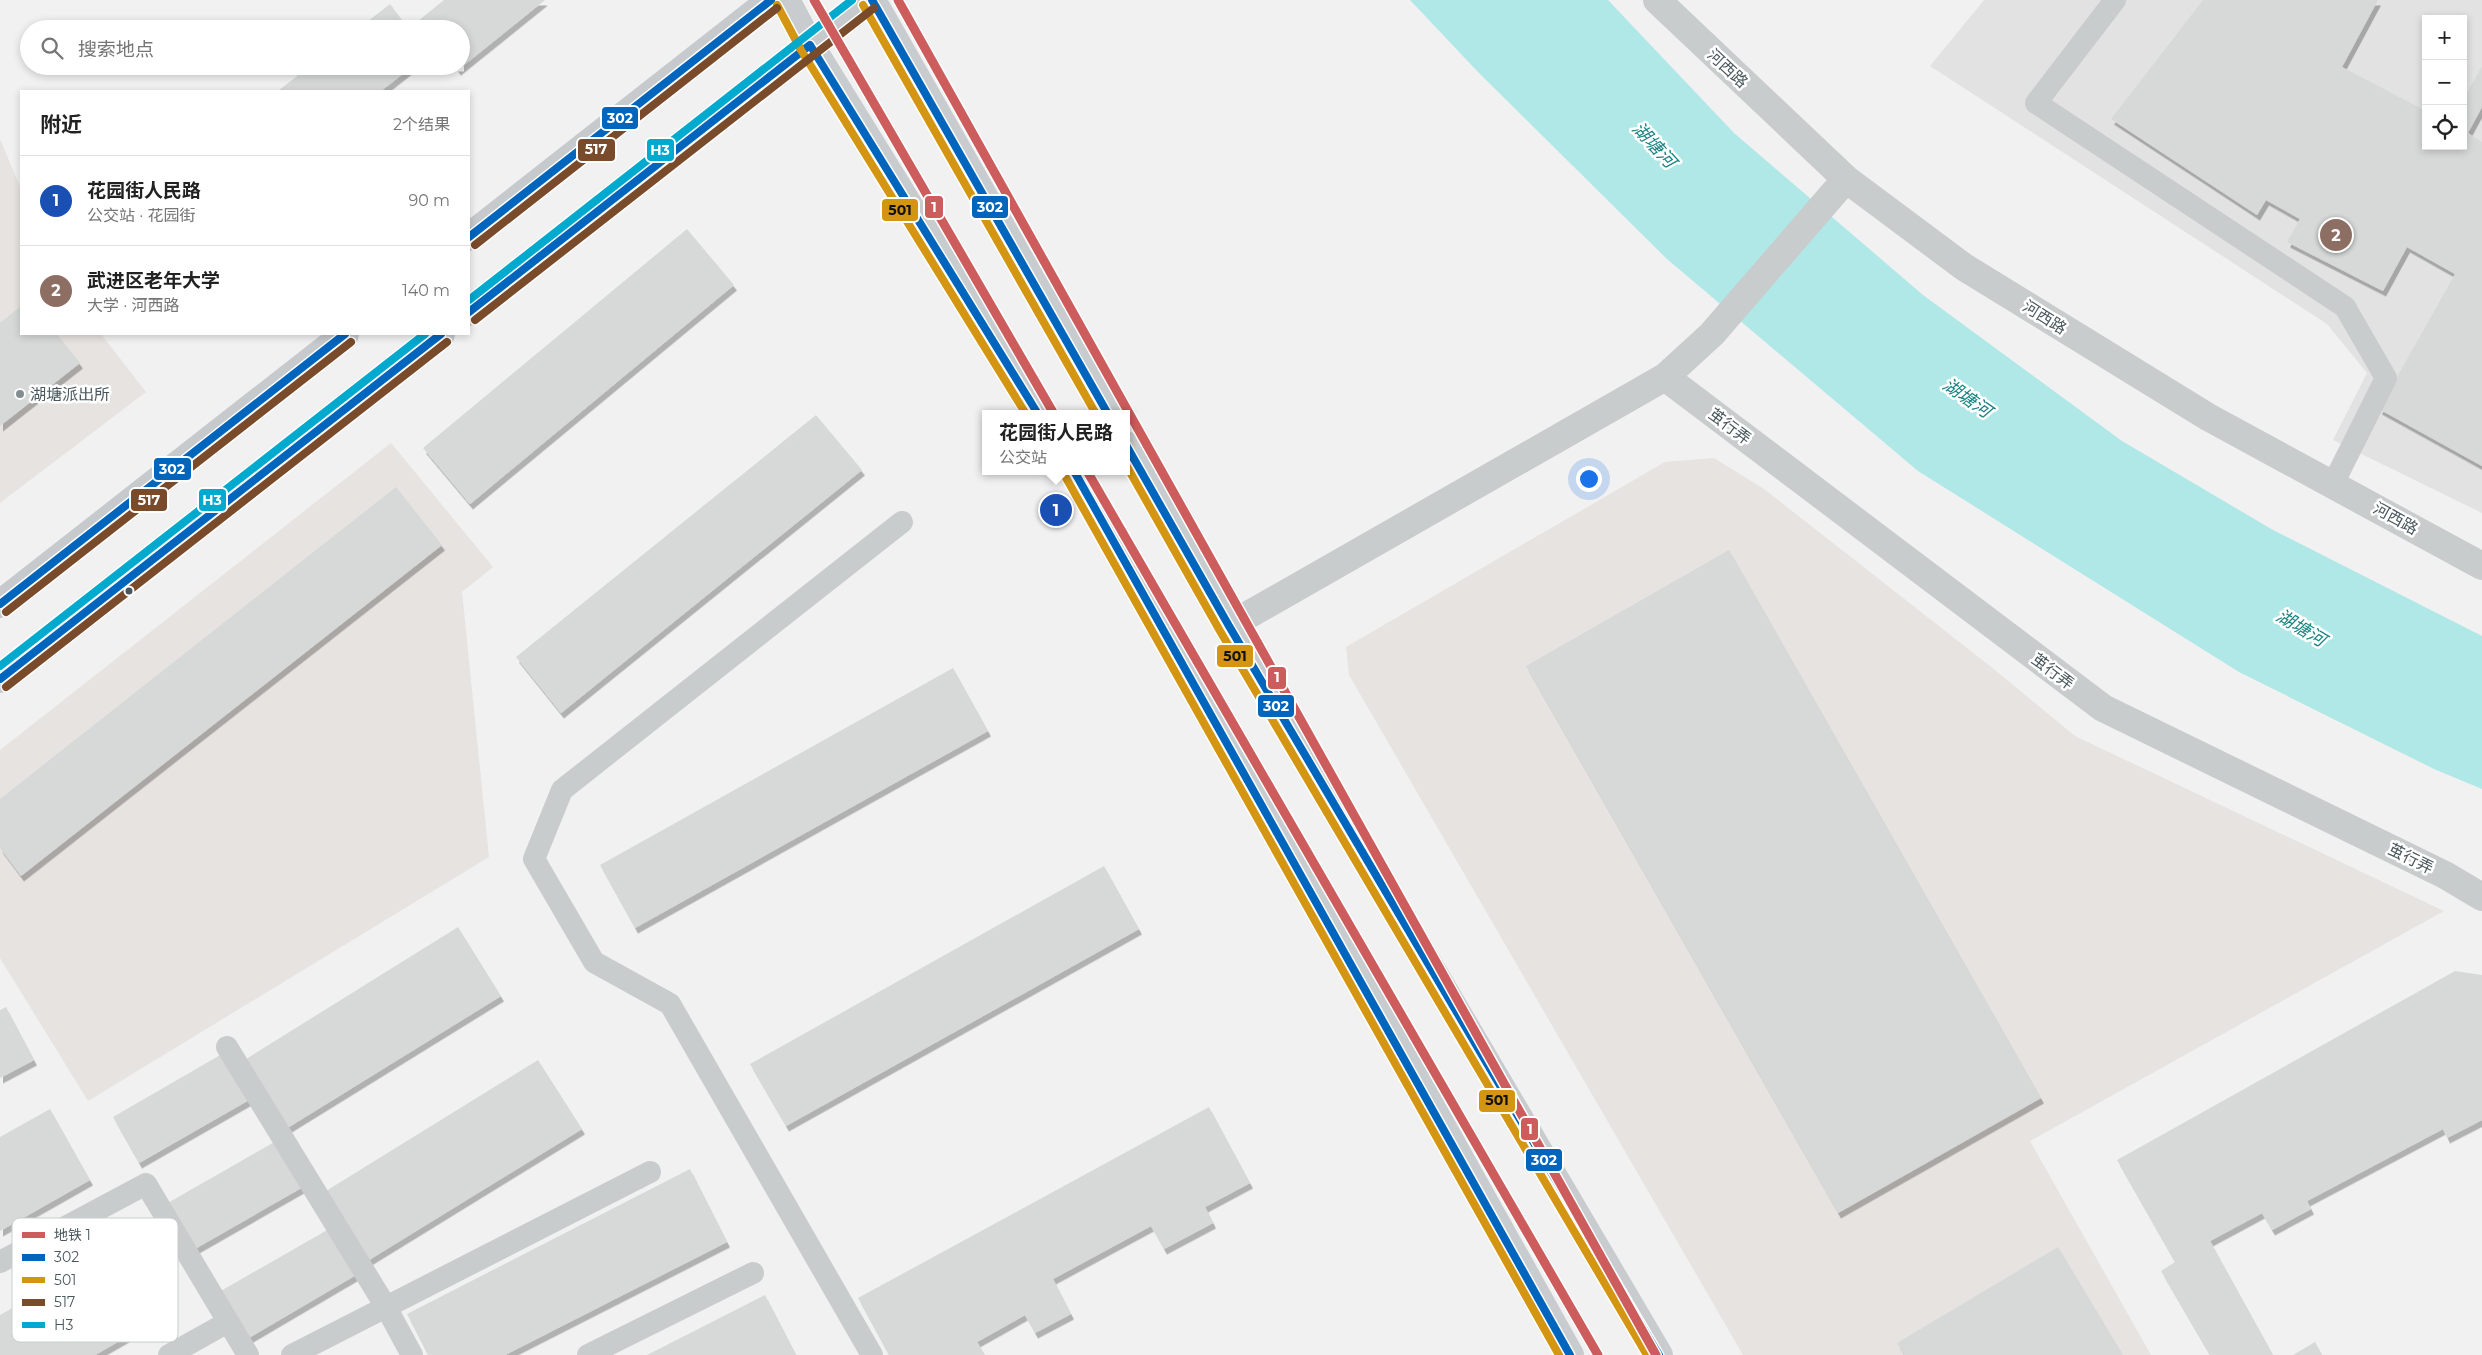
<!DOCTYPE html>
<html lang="zh">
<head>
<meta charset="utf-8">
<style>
	:root { --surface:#fff; --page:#f2f2f2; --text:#222; --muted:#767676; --line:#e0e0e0; --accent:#848d90 }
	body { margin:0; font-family:Montserrat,"Noto Sans SC",sans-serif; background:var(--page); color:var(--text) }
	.controls { position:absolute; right:15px; top:15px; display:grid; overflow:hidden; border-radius:0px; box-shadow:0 2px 8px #0003 }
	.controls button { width:45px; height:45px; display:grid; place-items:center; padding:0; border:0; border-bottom:1px solid var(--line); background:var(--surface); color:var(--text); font:25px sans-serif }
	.you { position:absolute; left:1588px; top:478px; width:18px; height:18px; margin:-12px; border:4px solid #fff; border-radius:50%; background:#1a73e8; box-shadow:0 0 0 8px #1a73e833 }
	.badge { display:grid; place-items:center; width:32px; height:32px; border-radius:50%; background:var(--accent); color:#fff; font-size:16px; font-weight:700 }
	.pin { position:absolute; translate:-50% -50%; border:2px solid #fff; box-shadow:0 1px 5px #0006 }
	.popup { position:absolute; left:982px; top:410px; width:148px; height:65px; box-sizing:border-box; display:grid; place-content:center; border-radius:0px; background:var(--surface); filter:drop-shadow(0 1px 4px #0005); font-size:16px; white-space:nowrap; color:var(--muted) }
	.popup b { font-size:19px; color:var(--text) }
	.popup::after { content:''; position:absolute; left:50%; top:100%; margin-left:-10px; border:10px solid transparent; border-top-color:var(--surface) }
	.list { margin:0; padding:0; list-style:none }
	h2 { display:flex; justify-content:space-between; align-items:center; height:65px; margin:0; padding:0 20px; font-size:21px }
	h2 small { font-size:16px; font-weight:400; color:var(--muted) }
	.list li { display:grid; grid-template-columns:32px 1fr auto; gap:15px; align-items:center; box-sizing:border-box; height:90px; padding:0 20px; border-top:1px solid var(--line) }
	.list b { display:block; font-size:19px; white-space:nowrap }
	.list p { margin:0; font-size:16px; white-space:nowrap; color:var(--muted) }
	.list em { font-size:16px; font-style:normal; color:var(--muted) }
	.icon { flex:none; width:28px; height:28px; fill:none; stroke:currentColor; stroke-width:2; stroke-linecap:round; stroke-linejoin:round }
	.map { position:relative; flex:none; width:2482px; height:1355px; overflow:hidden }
	.search { position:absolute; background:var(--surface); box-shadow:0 2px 8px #0003; left:20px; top:20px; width:450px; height:55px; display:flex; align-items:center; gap:12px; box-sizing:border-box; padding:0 18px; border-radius:28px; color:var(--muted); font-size:19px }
	.panel { position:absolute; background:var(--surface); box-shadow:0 2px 8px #0003; left:20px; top:90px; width:450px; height:245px; border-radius:0px }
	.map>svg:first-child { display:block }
	.commercial { fill:#e6e3e0 }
	.education { fill:#e3e2e3; fill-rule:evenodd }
	.water { fill:#afe8e6 }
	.building { fill:#d7d9d9; filter:url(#shadow) }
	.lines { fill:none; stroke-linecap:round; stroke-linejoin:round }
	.lane { stroke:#c9cccc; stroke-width:22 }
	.street { stroke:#c9cccc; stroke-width:28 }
	.secondary { stroke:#c9ccce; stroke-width:28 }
	.primary { stroke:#c6cacc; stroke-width:28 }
	.bus-1-casing { stroke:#fff; stroke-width:11 }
	.bus-2-casing { stroke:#fff; stroke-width:11 }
	.bus-3-casing { stroke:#fff; stroke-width:11 }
	.bus-4-casing { stroke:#fff; stroke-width:11 }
	.bus-1 { stroke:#0065bd; stroke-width:8 }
	.bus-2 { stroke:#d49612; stroke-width:8 }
	.bus-3 { stroke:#7a4b2a; stroke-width:8 }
	.bus-4 { stroke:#00a9ce; stroke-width:8 }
	.metro-1-casing { stroke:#fff; stroke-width:12 }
	.metro-1 { stroke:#cd5c5c; stroke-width:9 }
	.poi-dot { fill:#848d90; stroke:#fff; stroke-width:2 }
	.bus-dot { fill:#49575c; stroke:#fff; stroke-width:2 }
	.labels { text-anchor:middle; stroke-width:5; stroke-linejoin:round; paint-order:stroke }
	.street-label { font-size:16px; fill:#49575c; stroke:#fff }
	.poi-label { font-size:16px; fill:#49575c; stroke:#fff; text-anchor:start }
	.water-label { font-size:18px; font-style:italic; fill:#178380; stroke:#fff }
	.key { fill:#fff; stroke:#c8cdce; stroke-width:1 }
	.key-label { font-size:14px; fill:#49575c }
	.line-badge { stroke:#fff; stroke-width:2 }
	.badge-label { font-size:14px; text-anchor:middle; font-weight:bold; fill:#fff }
	.pale-badge-label { font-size:14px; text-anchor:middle; font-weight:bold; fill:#111 }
</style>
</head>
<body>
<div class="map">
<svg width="2482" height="1355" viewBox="0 0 2482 1355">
	<defs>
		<filter id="shadow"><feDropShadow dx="3" dy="5.5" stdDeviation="0" flood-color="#0004"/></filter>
	</defs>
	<rect width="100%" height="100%" fill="#f1f1f1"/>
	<path class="commercial" d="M0 139 21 189V334H101L146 392 0 503Z
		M391 443 493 567 462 592 489 857 88 1101 0 958V750Z
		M1714 458 1764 489 1990 666 2075 736 2444 911 2030 1141 2151 1355H1743L1349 675 1346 647 1665 462Z"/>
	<path class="education" d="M1984 0H2482V513L2333 440 2367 373 2327 324 1930 66ZM2426 19H2463V146H2426Z"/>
	<path class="water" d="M1410 0H1608L1734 133 1923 295 2122 441 2273 530 2482 636V789L2434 769 2239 672 1918 471 1667 259 1479 73Z"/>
	<path class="building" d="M444 0H545L458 70 455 66H461V29H425L418 21Z
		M2203 0H2378L2342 67 2426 111V146H2463V100L2482 66V107L2468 133 2482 142V466L2379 409 2455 274 2407 247 2383 291 2287 242 2300 219 2266 200 2257 215 2111 119Z
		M390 4 409 29H358Z
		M310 66H413L381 91H278Z
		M687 229 734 285 470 504 423 448Z
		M21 306V334H57L80 363 0 426V323Z
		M816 415 862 470 561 713 516 657Z
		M396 487 442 545 21 876 0 848V799Z
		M1729 550 2041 1098 1838 1213 1526 666Z
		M953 668 988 731 635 928 600 865Z
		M1104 866 1139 929 786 1126 750 1064Z
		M458 927 501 996 289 1127 246 1059Z
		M2455 971 2482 975V1120L2447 1138 2443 1129 2307 1201 2311 1209 2272 1230 2262 1213 2210 1241 2273 1355H2210L2161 1271 2175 1262 2117 1160Z
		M6 1007 34 1060 0 1078V1010Z
		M222 1054 249 1100 139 1163 113 1117Z
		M538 1060 582 1129 369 1260 326 1191Z
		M1209 1107 1250 1183 1205 1207 1213 1223 1164 1249 1151 1226 1053 1279 1071 1314 1035 1333 1025 1315 977 1342 985 1355H889L858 1298Z
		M50 1109 90 1180 0 1231V1137Z
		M276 1141 303 1187 193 1250 166 1204Z
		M690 1169 727 1242 505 1355H428L407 1314Z
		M329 1229 356 1275 247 1339 219 1292Z
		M2058 1247 2123 1355H1904L1897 1343Z
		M116 1250 156 1320 95 1355H0V1315Z
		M765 1295 796 1355H647Z
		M2315 1342 2322 1355H2293Z"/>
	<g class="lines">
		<path class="lane" d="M2115 0 2036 103 2345 307 2386 378 2333 484
			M227 1047 386 1307 650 1172
			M0 1262 146 1184 248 1355
			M169 1355 228 1322
			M292 1355 386 1307 412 1355
			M588 1355 753 1273
			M872 1355 670 1004 594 962 534 859 562 790 902 522"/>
		<path class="street" d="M1657 0 1846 179 1964 267 2208 417 2482 566
			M1665 377 2103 708 2445 875 2482 897
			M1229 626 1665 377 1712 334 1846 179"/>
		<path class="secondary" d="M786 0 810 45 1038 414
			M872 0 1108 414
			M1126 445 1229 626 1659 1355
			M1074 471 1095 506 1570 1355"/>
		<path class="primary" d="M469 237 771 0
			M469 312 868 0
			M0 604 345 334
			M0 679 441 334"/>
		<defs>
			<path id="bus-1" d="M872 0 1108 414
				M469 237 771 0
				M469 312 810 45 1038 414
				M1126 445 1229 626 1659 1355
				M1074 471 1570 1355
				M0 604 345 334
				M0 679 441 334"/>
			<path id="bus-2" d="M777 5 801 50 1026 414
				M863 5 1096 414
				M1126 465 1220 631 1647 1355
				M1065 476 1559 1355"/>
			<path id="bus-3" d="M475 245 777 8
				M475 320 874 8
				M6 612 351 342
				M6 687 447 342"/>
			<path id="bus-4" d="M469 300 852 0
				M0 666 425 334"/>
		</defs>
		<use href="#bus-1" class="bus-1-casing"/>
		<use href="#bus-2" class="bus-2-casing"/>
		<use href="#bus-3" class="bus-3-casing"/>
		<use href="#bus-4" class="bus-4-casing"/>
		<use href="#bus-1" class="bus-1"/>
		<use href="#bus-2" class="bus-2"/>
		<use href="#bus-3" class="bus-3"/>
		<use href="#bus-4" class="bus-4"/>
		<defs>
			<path id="metro-1" d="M814 0 1054 414
				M898 0 1656 1355
				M1087 471 1598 1355"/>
		</defs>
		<use href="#metro-1" class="metro-1-casing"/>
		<use href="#metro-1" class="metro-1"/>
	</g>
	<circle class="poi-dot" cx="20" cy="394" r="5"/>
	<circle class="bus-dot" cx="129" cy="591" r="4.5"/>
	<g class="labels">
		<g class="street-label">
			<text transform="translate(1728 68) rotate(43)" y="6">河西路</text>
			<text transform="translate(2045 317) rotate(32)" y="6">河西路</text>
			<text transform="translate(1730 426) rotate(37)" y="6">茧行弄</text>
			<text transform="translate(2396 518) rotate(29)" y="6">河西路</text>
			<text transform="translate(2053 671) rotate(37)" y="6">茧行弄</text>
			<text transform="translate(2411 858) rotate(26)" y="6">茧行弄</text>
		</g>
		<g class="poi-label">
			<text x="30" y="400">湖塘派出所</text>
		</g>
		<g class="water-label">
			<text transform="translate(1654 145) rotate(47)" y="6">湖塘河</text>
			<text transform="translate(1967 398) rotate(35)" y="6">湖塘河</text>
			<text transform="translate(2301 628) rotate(31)" y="6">湖塘河</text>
		</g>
	</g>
	<rect x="12" y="1218" width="166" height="124" rx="8" class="key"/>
	<rect x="22" y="1232" width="23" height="6" fill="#cd5c5c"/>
	<rect x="22" y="1254" width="23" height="7" fill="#0065bd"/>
	<rect x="22" y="1277" width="23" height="6" fill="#d49612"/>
	<rect x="22" y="1299" width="23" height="7" fill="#7a4b2a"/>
	<rect x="22" y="1322" width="23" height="6" fill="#00a9ce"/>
	<g class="key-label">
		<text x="54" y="1240">地铁 1</text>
		<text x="54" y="1262">302</text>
		<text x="54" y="1285">501</text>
		<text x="54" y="1307">517</text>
		<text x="54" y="1330">H3</text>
	</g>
	<g class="line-badge">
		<rect x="601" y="106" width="38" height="24" rx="5" fill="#0065bd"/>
		<rect x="577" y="138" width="39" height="24" rx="5" fill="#7a4b2a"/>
		<rect x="646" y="138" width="29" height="24" rx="5" fill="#00a9ce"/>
		<rect x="924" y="195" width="20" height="24" rx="5" fill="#cd5c5c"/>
		<rect x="971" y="195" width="38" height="24" rx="5" fill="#0065bd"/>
		<rect x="881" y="198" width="38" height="24" rx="5" fill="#d49612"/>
		<rect x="153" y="457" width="39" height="24" rx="5" fill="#0065bd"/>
		<rect x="198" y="488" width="29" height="24" rx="5" fill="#00a9ce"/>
		<rect x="130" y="488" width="38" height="24" rx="5" fill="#7a4b2a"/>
		<rect x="1216" y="644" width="38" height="24" rx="5" fill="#d49612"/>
		<rect x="1267" y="666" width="20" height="24" rx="5" fill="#cd5c5c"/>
		<rect x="1257" y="694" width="38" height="24" rx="5" fill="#0065bd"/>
		<rect x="1478" y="1089" width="38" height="24" rx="5" fill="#d49612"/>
		<rect x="1520" y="1117" width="19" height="24" rx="5" fill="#cd5c5c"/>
		<rect x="1525" y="1148" width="38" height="24" rx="5" fill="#0065bd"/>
	</g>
	<g class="badge-label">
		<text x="620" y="123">302</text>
		<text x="596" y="154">517</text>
		<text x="660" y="155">H3</text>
		<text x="934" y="212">1</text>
		<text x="990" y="212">302</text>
		<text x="172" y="474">302</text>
		<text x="212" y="505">H3</text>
		<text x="149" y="505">517</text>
		<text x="1277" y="682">1</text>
		<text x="1276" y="711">302</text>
		<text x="1530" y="1134">1</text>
		<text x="1544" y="1165">302</text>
	</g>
	<g class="pale-badge-label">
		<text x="900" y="215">501</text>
		<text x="1235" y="661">501</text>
		<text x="1497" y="1105">501</text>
	</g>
</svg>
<div class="controls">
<button>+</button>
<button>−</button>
<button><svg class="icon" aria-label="locate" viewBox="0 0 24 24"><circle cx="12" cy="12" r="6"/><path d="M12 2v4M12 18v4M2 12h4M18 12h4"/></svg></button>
</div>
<div class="you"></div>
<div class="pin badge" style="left:1056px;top:510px;background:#1a4fb4">1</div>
<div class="popup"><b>花园街人民路</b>公交站</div>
<div class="pin badge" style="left:2336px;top:235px;background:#8d6e63">2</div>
<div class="search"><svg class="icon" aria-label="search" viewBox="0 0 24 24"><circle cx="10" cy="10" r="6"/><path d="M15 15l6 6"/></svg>搜索地点</div>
<section class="panel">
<h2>附近<small>2个结果</small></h2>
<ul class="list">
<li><span class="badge" style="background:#1a4fb4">1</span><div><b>花园街人民路</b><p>公交站 · 花园街</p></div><em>90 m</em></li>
<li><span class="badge" style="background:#8d6e63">2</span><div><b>武进区老年大学</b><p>大学 · 河西路</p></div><em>140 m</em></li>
</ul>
</section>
</div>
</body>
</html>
